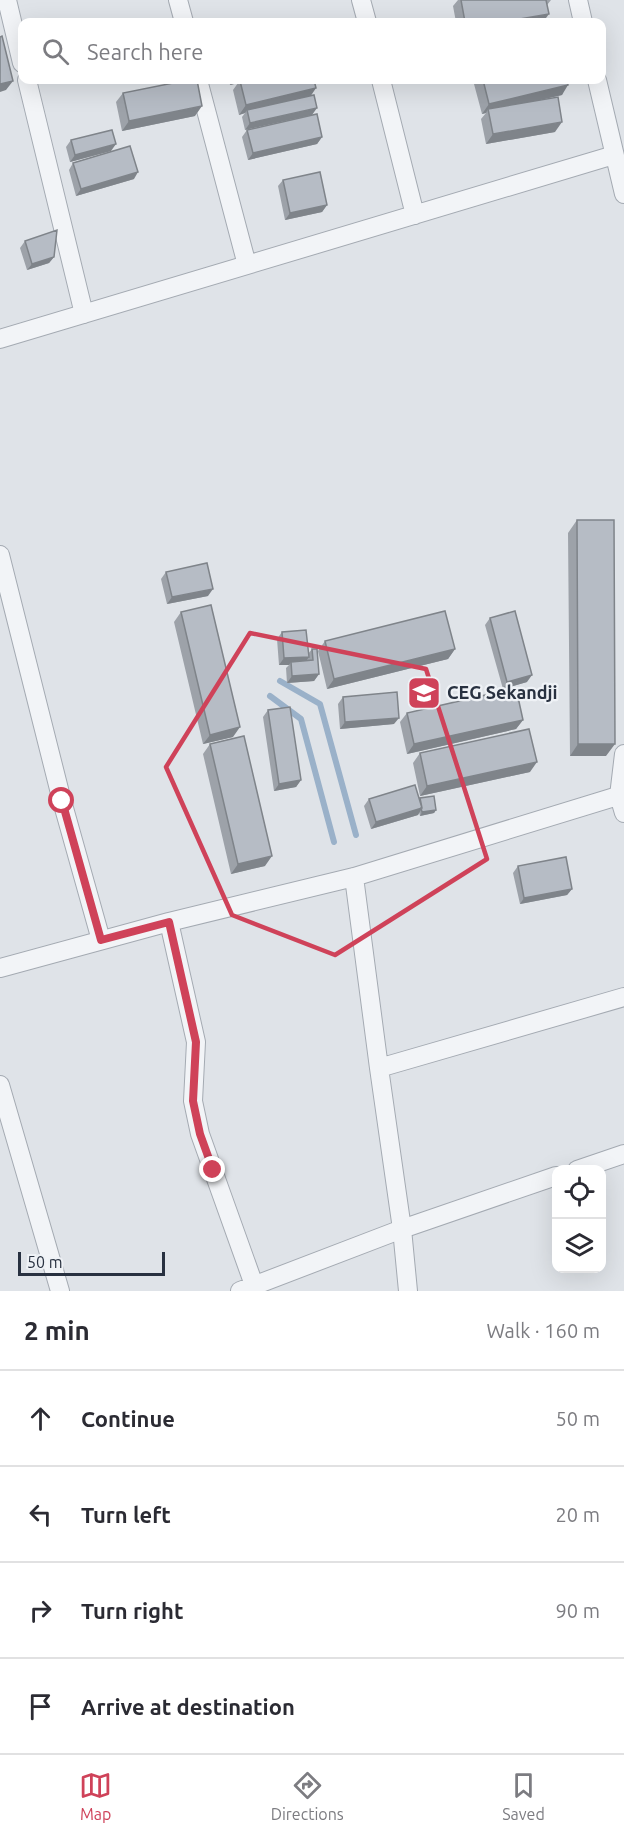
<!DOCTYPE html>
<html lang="en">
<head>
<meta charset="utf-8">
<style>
	:root { --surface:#fff; --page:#f2f2f3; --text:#2b2b33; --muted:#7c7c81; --line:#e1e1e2; --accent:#cf4259 }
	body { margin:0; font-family:Ubuntu,sans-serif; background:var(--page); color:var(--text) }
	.controls { position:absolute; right:18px; bottom:18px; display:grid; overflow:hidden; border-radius:12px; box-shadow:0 6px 24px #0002 }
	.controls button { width:54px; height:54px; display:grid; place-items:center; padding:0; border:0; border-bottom:2px solid var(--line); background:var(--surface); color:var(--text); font:30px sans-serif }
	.scale { position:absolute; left:18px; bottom:15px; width:147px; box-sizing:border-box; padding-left:6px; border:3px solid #283140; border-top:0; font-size:16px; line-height:21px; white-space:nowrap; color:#283140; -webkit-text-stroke:4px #eff2f6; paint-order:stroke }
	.stop { position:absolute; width:18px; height:18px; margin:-14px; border:4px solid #cf4259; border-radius:50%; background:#fff }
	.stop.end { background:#cf4259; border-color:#fff; box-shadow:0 2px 6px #0008 }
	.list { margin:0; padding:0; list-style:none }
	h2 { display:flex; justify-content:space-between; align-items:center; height:78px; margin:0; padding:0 24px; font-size:26px }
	h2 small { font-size:20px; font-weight:400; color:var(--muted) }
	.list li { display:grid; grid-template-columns:39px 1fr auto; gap:18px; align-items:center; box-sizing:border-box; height:96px; padding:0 24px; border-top:2px solid var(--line) }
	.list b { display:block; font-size:22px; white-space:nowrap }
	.list em { font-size:20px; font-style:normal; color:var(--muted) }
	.icon { flex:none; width:33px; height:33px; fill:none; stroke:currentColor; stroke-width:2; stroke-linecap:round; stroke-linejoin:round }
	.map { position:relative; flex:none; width:624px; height:1291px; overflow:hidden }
	.search { position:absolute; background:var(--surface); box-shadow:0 6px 24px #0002; left:18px; right:18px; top:18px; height:66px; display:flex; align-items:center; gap:15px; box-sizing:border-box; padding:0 21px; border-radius:12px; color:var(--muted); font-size:22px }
	.sheet { height:462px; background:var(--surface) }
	nav { display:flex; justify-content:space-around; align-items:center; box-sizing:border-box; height:84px; border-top:2px solid var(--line); background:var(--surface); font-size:16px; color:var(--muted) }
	nav a { display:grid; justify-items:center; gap:3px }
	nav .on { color:var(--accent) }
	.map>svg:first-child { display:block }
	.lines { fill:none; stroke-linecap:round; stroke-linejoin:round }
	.stream { stroke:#9ab1c9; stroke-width:6 }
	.street-casing { stroke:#a4aab2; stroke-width:20 }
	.street { stroke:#f2f4f7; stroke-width:18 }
	.wall { fill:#9da2a9 }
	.shaded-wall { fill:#7f848a }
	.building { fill:#b6bcc5; stroke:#7f848a; stroke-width:1.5 }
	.route { stroke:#cf4259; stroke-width:8 }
	.marked { fill:none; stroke:#cf4259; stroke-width:4.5; stroke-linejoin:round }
	.labels { text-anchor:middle; stroke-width:4.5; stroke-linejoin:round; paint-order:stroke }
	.poi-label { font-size:18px; font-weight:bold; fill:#283140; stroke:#eff2f6; text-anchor:start }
</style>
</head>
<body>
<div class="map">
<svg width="624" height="1291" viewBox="0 0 624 1291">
	<rect width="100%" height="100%" fill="#dfe3e8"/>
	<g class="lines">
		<path class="stream" d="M280 681 320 704 356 835
			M270 696 301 719 334 842"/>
		<defs>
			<path id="street" d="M7 0 22 63
				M178 0 184 22
				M361 0 367 22
				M578 0 583 22
				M27 80 84 314
				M198 80 247 265
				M381 80 415 215
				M597 80 624 194
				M0 339 614 155
				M0 555 62 801 101 940
				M624 754 619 796 624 813
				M354 877 379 1068 402 1229 408 1291
				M169 922 196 1042 193 1101 200 1134 254 1285
				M0 968 169 922 354 877 624 794
				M379 1068 624 997
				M0 1085 60 1291
				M577 1170 624 1154
				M240 1291 402 1229 556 1176"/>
		</defs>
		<use href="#street" class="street-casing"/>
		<use href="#street" class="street"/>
	</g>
	<path class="wall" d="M458 0H551L547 5 543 22H456L453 6Z
		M229 80H314L245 130 242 117 245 113 239 115 233 90 238 83 230 85Z
		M477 80H567L562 95 539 100 555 132 486 144 481 119 486 113 482 114 474 84Z
		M123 93 195 116 122 131 116 102Z
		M247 130 322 137 317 144 248 160 242 137Z
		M71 140 111 151 70 162 66 147Z
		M73 163 134 179 76 196 69 170Z
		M283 180 327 205 322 212 285 220 278 186Z
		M25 241 54 257 49 263 27 270 20 248Z
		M577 520 606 756H570L568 533Z
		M166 572 208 596 167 604 161 579Z
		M181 612 233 737 203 744 174 622Z
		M490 618 527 682 503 689 485 625Z
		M282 632 308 654 312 649 319 674 314 681 287 683 286 668 289 665H279L277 639Z
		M325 641 455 649 448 659 327 689 318 651Z
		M343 697 394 724 340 729 338 704Z
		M268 710 301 780 296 787 274 791 263 717Z
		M407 713 523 720 516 729 407 754 400 722Z
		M210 744 265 866 231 874 203 754Z
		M420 753 530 772 420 796 413 763Z
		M369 799H420L436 810 434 813 420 816 419 812 418 815 371 829 364 806Z
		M518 866 572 889 567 895 520 904 513 873Z"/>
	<path class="shaded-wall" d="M549 14 543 22H503Z
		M234 80H256L240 81 238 83 230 85Z
		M13 81 6 90 0 92V84Z
		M568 85 562 95 489 112 488 109 486 113 482 114 489 104Z
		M316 88 310 97 247 110 245 113 239 115 246 105Z
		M202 106 195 116 122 131 129 121Z
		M317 108 312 115 245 130 250 123Z
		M562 122 555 132 486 144 493 134Z
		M322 137 317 144 248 160 253 153Z
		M116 144 111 151 70 162 75 155Z
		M138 172 134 179 76 196 81 189Z
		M327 205 322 212 285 220 290 213Z
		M54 257 49 263 27 270 32 264Z
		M213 589 208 596 167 604 172 597Z
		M455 649 448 659 327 689 334 679Z
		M309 657 304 664 291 662 289 665H279L284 658Z
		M319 674 314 681 287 683 292 676Z
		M532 675 527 682 503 689 507 682Z
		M399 718 394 724 340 729 345 722Z
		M523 720 516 729 407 754 414 744Z
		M240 727 233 737 203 744 210 735Z
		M578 744H615L606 756H570Z
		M537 762 530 772 420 796 427 786Z
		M301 780 296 787 274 791 279 784Z
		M422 808 418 815 371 829 376 822Z
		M436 810 434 813 420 816 422 812Z
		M272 856 265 866 231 874 238 864Z
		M572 889 567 895 520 904 524 898Z"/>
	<path class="building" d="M461 0H546L549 14 503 22H465Z
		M2 36 13 81 0 84V37Z
		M188 80H197L202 106 129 121 123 93Z
		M244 80H314L316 88 246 105 240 81Z
		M483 80H567L568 85 489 104Z
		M314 95 317 108 250 123 247 110Z
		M558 97 562 122 493 134 488 109Z
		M317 114 322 137 253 153 247 130Z
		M112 130 116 144 75 155 71 140Z
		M130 146 138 172 81 189 73 163Z
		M320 172 327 205 290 213 283 180Z
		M57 230 54 257 32 264 25 241Z
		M577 520H614L615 744H578Z
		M207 563 213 589 172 597 166 572Z
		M211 605 240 727 210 735 181 612Z
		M445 611 455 649 334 679 325 641Z
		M515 611 532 675 507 682 490 618Z
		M306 630 309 657 284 658 282 632Z
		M312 649H317L319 674 292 676 291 662 313 660Z
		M516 688 523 720 414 744 407 713Z
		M397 692 399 718 345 722 343 697Z
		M290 707 301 780 279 784 268 710Z
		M529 729 537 762 427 786 420 753Z
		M244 736 272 856 238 864 210 744Z
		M415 785 422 808 376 822 369 799Z
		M434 796 436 810 422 812 421 808H422L420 798Z
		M566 857 572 889 524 898 518 866Z"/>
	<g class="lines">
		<path class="route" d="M62 801 101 940 169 922 196 1042 193 1101 200 1134 213 1170"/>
	</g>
	<path class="marked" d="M250 633 426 669 487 859 335 955 232 915 166 767Z"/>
	<defs>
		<symbol id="school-square" viewBox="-11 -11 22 22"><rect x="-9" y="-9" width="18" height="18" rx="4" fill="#cf4259" stroke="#eff2f6"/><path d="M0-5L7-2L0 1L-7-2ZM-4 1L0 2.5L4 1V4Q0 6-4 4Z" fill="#fff"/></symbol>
	</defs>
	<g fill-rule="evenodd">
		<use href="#school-square" x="405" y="674" width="38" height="38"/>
	</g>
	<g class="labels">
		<g class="poi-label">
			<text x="447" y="699">CEG Sekandji</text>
		</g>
	</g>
</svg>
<div class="controls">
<button><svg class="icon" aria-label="locate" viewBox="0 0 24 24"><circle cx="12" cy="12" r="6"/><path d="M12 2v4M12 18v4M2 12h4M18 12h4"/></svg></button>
<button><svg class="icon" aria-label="layers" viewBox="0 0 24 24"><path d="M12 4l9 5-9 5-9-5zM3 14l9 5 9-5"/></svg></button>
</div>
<div class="scale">50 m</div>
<div class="stop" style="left:62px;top:801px"></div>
<div class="stop end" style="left:213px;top:1170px"></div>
<div class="search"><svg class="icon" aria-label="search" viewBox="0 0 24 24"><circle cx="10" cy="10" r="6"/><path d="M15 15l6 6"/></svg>Search here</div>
</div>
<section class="sheet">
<h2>2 min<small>Walk · 160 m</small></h2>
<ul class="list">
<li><svg class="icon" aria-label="ahead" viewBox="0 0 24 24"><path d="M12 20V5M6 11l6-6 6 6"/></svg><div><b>Continue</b></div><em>50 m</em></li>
<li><svg class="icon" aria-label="left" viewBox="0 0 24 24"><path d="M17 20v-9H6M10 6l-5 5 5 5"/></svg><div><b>Turn left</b></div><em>20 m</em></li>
<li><svg class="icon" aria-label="right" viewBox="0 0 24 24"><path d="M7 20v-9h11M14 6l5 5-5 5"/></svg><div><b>Turn right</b></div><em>90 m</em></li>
<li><svg class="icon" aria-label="arrive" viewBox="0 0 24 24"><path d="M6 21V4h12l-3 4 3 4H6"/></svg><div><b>Arrive at destination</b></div></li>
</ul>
</section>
<nav>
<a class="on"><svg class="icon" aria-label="map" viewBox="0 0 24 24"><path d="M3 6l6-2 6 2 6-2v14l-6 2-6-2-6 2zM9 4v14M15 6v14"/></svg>Map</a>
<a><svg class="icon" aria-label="directions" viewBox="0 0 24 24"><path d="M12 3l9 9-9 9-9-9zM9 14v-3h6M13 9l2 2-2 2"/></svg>Directions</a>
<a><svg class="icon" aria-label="saved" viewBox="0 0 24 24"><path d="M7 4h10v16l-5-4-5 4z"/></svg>Saved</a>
</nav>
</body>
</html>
